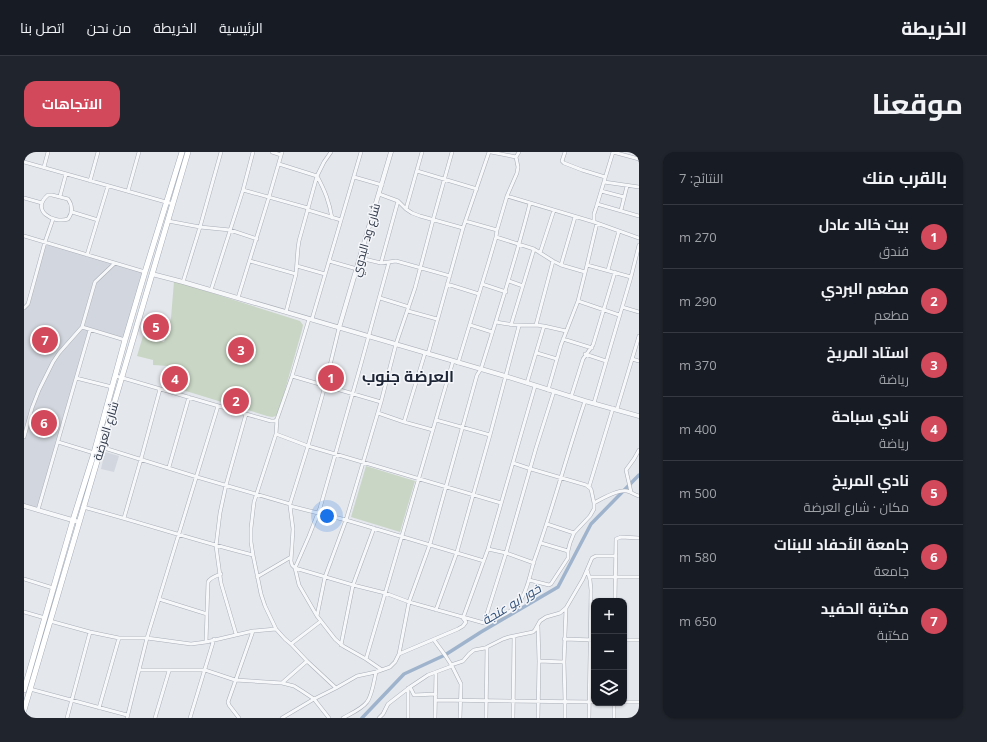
<!DOCTYPE html>
<html lang="ar">
<head>
<meta charset="utf-8">
<style>
	:root { --surface:#171b24; --page:#20242c; --text:#f1f3f6; --muted:#9ea1a6; --line:#363941; --accent:#d1495b }
	body { margin:0; font-family:"Open Sans",Cairo,sans-serif; background:var(--page); color:var(--text); direction:rtl }
	.controls { position:absolute; right:12px; bottom:12px; display:grid; overflow:hidden; border-radius:8px; box-shadow:0 1px 3px #0004 }
	.controls button { width:36px; height:36px; display:grid; place-items:center; padding:0; border:0; border-bottom:1px solid var(--line); background:var(--surface); color:var(--text); font:20px sans-serif }
	.you { position:absolute; left:303px; top:364px; width:14px; height:14px; margin:-10px; border:3px solid #fff; border-radius:50%; background:#1a73e8; box-shadow:0 0 0 6px #1a73e833 }
	.badge { display:grid; place-items:center; width:26px; height:26px; border-radius:50%; background:var(--accent); color:#fff; font-size:13px; font-weight:700 }
	.pin { position:absolute; translate:-50% -50%; border:2px solid #fff; box-shadow:0 1px 4px #0006 }
	.list { margin:0; padding:0; list-style:none }
	h2 { display:flex; justify-content:space-between; align-items:center; height:52px; margin:0; padding:0 16px; font-size:17px }
	h2 small { font-size:13px; font-weight:400; color:var(--muted) }
	.list li { display:grid; grid-template-columns:26px 1fr auto; gap:12px; align-items:center; box-sizing:border-box; height:64px; padding:0 16px; border-top:1px solid var(--line) }
	.list b { display:block; font-size:15px; white-space:nowrap }
	.list p { margin:0; font-size:13px; white-space:nowrap; color:var(--muted) }
	.list em { font-size:13px; font-style:normal; color:var(--muted) }
	.icon { flex:none; width:22px; height:22px; fill:none; stroke:currentColor; stroke-width:2; stroke-linecap:round; stroke-linejoin:round }
	.map { position:relative; flex:none; width:615px; height:566px; overflow:hidden; direction:ltr; border-radius:12px }
	header { display:flex; align-items:center; gap:24px; box-sizing:border-box; height:56px; padding:0 20px; background:var(--surface); border-bottom:1px solid var(--line) }
	header strong { font-size:19px }
	nav { display:flex; gap:22px; margin-inline-start:auto; font-size:14px }
	.intro { display:flex; align-items:center; justify-content:space-between; box-sizing:border-box; height:96px; padding:0 24px }
	h1 { margin:0; font-size:28px }
	.button { padding:10px 18px; border-radius:12px; background:var(--accent); color:#fff; font-size:14px; font-weight:700 }
	main { display:flex; gap:24px; padding:0 24px }
	aside { flex:1; background:var(--surface); border-radius:12px; box-shadow:0 1px 3px #0004 }
	.map>svg:first-child { display:block }
	.built { fill:#d2d6de }
	.park { fill:#c9d6c5 }
	.lines { fill:none; stroke-linecap:round; stroke-linejoin:round }
	.canal { stroke:#9fb4cc; stroke-width:3.5 }
	.minor-casing { stroke:#a9aeb7; stroke-width:4 }
	.tertiary-casing { stroke:#a9aeb7; stroke-width:5 }
	.primary-casing { stroke:#a3abb8; stroke-width:6 }
	.minor { stroke:#f7f8fa; stroke-width:3 }
	.tertiary { stroke:#f7f8fa; stroke-width:4 }
	.primary { stroke:#fff; stroke-width:5 }
	.labels { text-anchor:middle; stroke-width:3; stroke-linejoin:round; paint-order:stroke }
	.street-label { font-size:12px; fill:#2b3445; stroke:#f4f6f9 }
	.water-label { font-size:13px; font-style:italic; fill:#34527a; stroke:#f4f6f9 }
	.district-label { font-size:16px; font-weight:bold; fill:#1d2536; stroke:#f4f6f9 }
</style>
</head>
<body>
<header>
<strong>الخريطة</strong>
<nav><a>الرئيسية</a><a>الخريطة</a><a>من نحن</a><a>اتصل بنا</a></nav>
</header>
<div class="intro"><h1>موقعنا</h1><a class="button">الاتجاهات</a></div>
<main>
<aside>
<h2>بالقرب منك<small>النتائج: 7</small></h2>
<ul class="list">
<li><span class="badge">1</span><div><b>بيت خالد عادل</b><p>فندق</p></div><em>270 m</em></li>
<li><span class="badge">2</span><div><b>مطعم البردي</b><p>مطعم</p></div><em>290 m</em></li>
<li><span class="badge">3</span><div><b>استاد المريخ</b><p>رياضة</p></div><em>370 m</em></li>
<li><span class="badge">4</span><div><b>نادي سباحة</b><p>رياضة</p></div><em>400 m</em></li>
<li><span class="badge">5</span><div><b>نادي المريخ</b><p>مكان · شارع العرضة</p></div><em>500 m</em></li>
<li><span class="badge">6</span><div><b>جامعة الأحفاد للبنات</b><p>جامعة</p></div><em>580 m</em></li>
<li><span class="badge">7</span><div><b>مكتبة الحفيد</b><p>مكتبة</p></div><em>650 m</em></li>
</ul>
</aside>
<div class="map">
<svg width="615" height="566" viewBox="0 0 615 566">
	<rect width="100%" height="100%" fill="#e4e7ec"/>
	<path class="built" d="M21 90 121 120 101 188 67 178 14 358 0 354V155L4 151Z
		M81 300 95 304 90 320 77 317Z"/>
	<path class="park" d="M150 129 276 169 279 173 278 178 255 259 252 264 248 265 243 264 139 232 144 214 129 213V208L113 204 119 184 140 190 147 166Z
		M342 314 391 329 376 380 327 365Z"/>
	<g class="lines">
		<path class="canal" d="M338 566 380 522 421 503 457 480 534 435 567 372 615 323"/>
		<defs>
			<path id="minor" d="M248 0 257 3
				M467 0 492 5
				M541 0 538 9 540 11 558 18 581 25
				M0 10 149 52
				M255 12 293 24C301 39 305 49 308 66
				M20 15 24 0
				M393 19 453 37
				M330 25 358 33
				M66 29 74 0
				M580 30 615 35
				M219 38 284 56
				M104 39 115 0
				M577 39 600 45
				M355 42 374 49 382 57 388 61 396 64 439 76
				M24 43H28L44 47C49 54 49 60 44 67 29 72 6 58 24 43Z
				M36 44 42 22
				M483 44 570 70 615 86
				M0 46 18 51
				M573 52 615 64
				M382 57 398 0
				M284 58 317 68
				M597 58 603 34
				M48 60 74 68
				M144 69 176 75 206 78 233 87
				M441 69 473 78
				M570 70V62L572 56 589 0 615 7
				M0 84 121 120
				M472 85 510 97 529 109 537 113 561 120
				M516 101 530 58
				M63 103 84 34
				M336 106 357 111 372 109 426 124
				M226 109 272 122
				M305 109 333 117
				M529 109 512 173 520 174 542 179
				M357 111 374 49
				M537 113 551 65
				M563 113 607 125
				M273 114 301 122
				M584 118 595 79
				M485 129 499 134
				M159 130 176 75 197 0
				M423 132 455 142
				M458 132 482 140
				M187 138 219 38 229 0
				M214 146 245 45 258 0
				M356 146 385 155
				M554 149 595 163
				M598 155 615 160
				M0 156 4 152 21 90 29 67
				M384 159 413 167
				M262 160 272 122 274 96 275 89 293 24 300 10 307 0
				M285 167 268 224 253 267 252 282 230 350 227 376V390L229 403 237 442 241 454 252 477 261 487 267 492 283 509 312 536 333 524 352 520 366 515 371 510 375 502 385 450 406 392 453 223 457 217C474 162 492 107 506 51
				M288 167 337 0
				M472 170C487 173 496 174 512 173
				M446 173 468 180
				M487 173 510 97
				M58 175 101 188
				M539 187 568 196
				M513 201 533 207
				M404 202 439 76 465 0
				M561 202 582 209
				M608 207 615 209
				M434 211 465 109 472 85 473 78 483 44 493 21 494 15 492 5 495 0
				M92 224 222 262 247 269H251L253 267
				M268 224 357 250
				M52 226 88 235
				M503 231 520 174
				M524 238 537 193 554 149 563 113 573 71
				M547 245 559 207 569 193 591 120
				M570 251 607 125 615 93
				M593 257 615 184
				M354 261 380 270 409 278
				M412 268 466 283
				M380 270 401 201
				M252 282 284 294 477 351
				M0 285 8 256 15 238 29 210 35 201 58 175 71 130 91 111
				M34 290 70 301
				M77 295 173 325 266 352V354L322 368 460 409
				M489 311 507 317 562 333 567 337 570 351
				M145 315 165 245
				M565 335 589 256
				M607 340 602 318 610 307 615 298
				M266 352 284 294 301 234 315 176
				M266 354 269 377 267 409 268 413 271 416 329 433 361 441 385 450 460 471C470 468 487 461 494 452 503 440 506 423 510 409 529 356 543 302 561 249
				M59 355C116 370 172 389 229 403
				M14 358 66 178
				M100 366 117 307 136 237
				M523 372 550 381
				M517 391 544 399
				M464 397 482 401 510 411
				M563 418 566 428 567 438 565 566
				M233 425 267 405
				M565 425H615
				M0 427 29 436
				M505 428 525 433 527 432 544 406V399L546 391 550 381 566 364 570 357V351C577 347 595 337 603 339 607 340 611 343 615 344
				M135 447 183 462
				M591 449 592 387 597 385 615 386
				M412 458 433 400 466 283 495 174
				M0 460 21 466
				M293 464 301 425 322 368 357 250 372 192 391 136 409 68 428 0
				M26 469 66 480 95 486H123L167 492 182 490 229 479 252 477
				M460 471 482 401 512 296 530 239
				M212 482 197 431 192 394 196 361 202 333 222 262
				M540 487 570 488
				M600 488H615
				M182 490 184 430C187 425 192 424 197 422
				M267 492 297 469
				M317 493 329 433 350 376
				M375 502 434 477 439 474 442 470 439 466 464 397 511 234
				M342 507 429 209
				M515 509 540 510
				M427 513 439 509 445 502 450 498 461 496 479 487 485 485 509 480 511 478 516 469 522 465 536 461 542 456 559 427 568 406 572 404H592
				M428 514 437 532 436 566
				M116 518H181L211 528 258 531 270 534 278 539 290 547 258 566
				M358 518 342 507 319 494 311 487 293 464 275 433 271 416 285 384 296 356 337 212 365 110
				M258 531 283 509
				M386 535 404 523 428 514 421 503 410 488
				M6 537 103 563
				M412 548 570 550
				M600 550H615
				M75 556 95 486
				M43 566 66 480
				M103 566 123 486 194 254
				M131 566 145 519
				M166 566 190 487
				M215 566 205 553 204 550 229 479
				M305 566 290 547 312 536
				M319 566C326 562 338 557 343 550 348 544 350 529 352 520
				M355 566 359 562 364 552 386 535 390 543 412 542
				M384 566V536
				M411 566 412 520
				M462 566 463 495
				M489 566 490 484
				M514 566 515 509 514 474
				M541 566V549L540 510 542 456
				M590 566V551"/>
			<path id="tertiary" d="M128 122 159 130 481 224 561 249 615 264
				M315 176 367 0
				M0 354 55 370"/>
			<path id="primary" d="M0 538 49 368 70 301 101 188 121 120 158 0
				M0 558 164 0"/>
		</defs>
		<use href="#minor" class="minor-casing"/>
		<use href="#tertiary" class="tertiary-casing"/>
		<use href="#primary" class="primary-casing"/>
		<use href="#minor" class="minor"/>
		<use href="#tertiary" class="tertiary"/>
		<use href="#primary" class="primary"/>
	</g>
	<g class="labels">
		<g class="street-label">
			<text transform="translate(342 88) rotate(-74)" y="4">شارع ود البدوي</text>
			<text transform="translate(82 279) rotate(-73)" y="4">شارع العرضة</text>
		</g>
		<g class="water-label">
			<text transform="translate(487 452) rotate(-31)" y="5">خور ابو عنجة</text>
		</g>
		<g class="district-label">
			<text x="384" y="230">العرضة جنوب</text>
		</g>
	</g>
</svg>
<div class="controls">
<button>+</button>
<button>−</button>
<button><svg class="icon" aria-label="layers" viewBox="0 0 24 24"><path d="M12 4l9 5-9 5-9-5zM3 14l9 5 9-5"/></svg></button>
</div>
<div class="you"></div>
<div class="pin badge" style="left:307px;top:226px">1</div>
<div class="pin badge" style="left:212px;top:249px">2</div>
<div class="pin badge" style="left:217px;top:198px">3</div>
<div class="pin badge" style="left:151px;top:227px">4</div>
<div class="pin badge" style="left:132px;top:175px">5</div>
<div class="pin badge" style="left:20px;top:271px">6</div>
<div class="pin badge" style="left:21px;top:188px">7</div>
</div>
</main>
</body>
</html>
